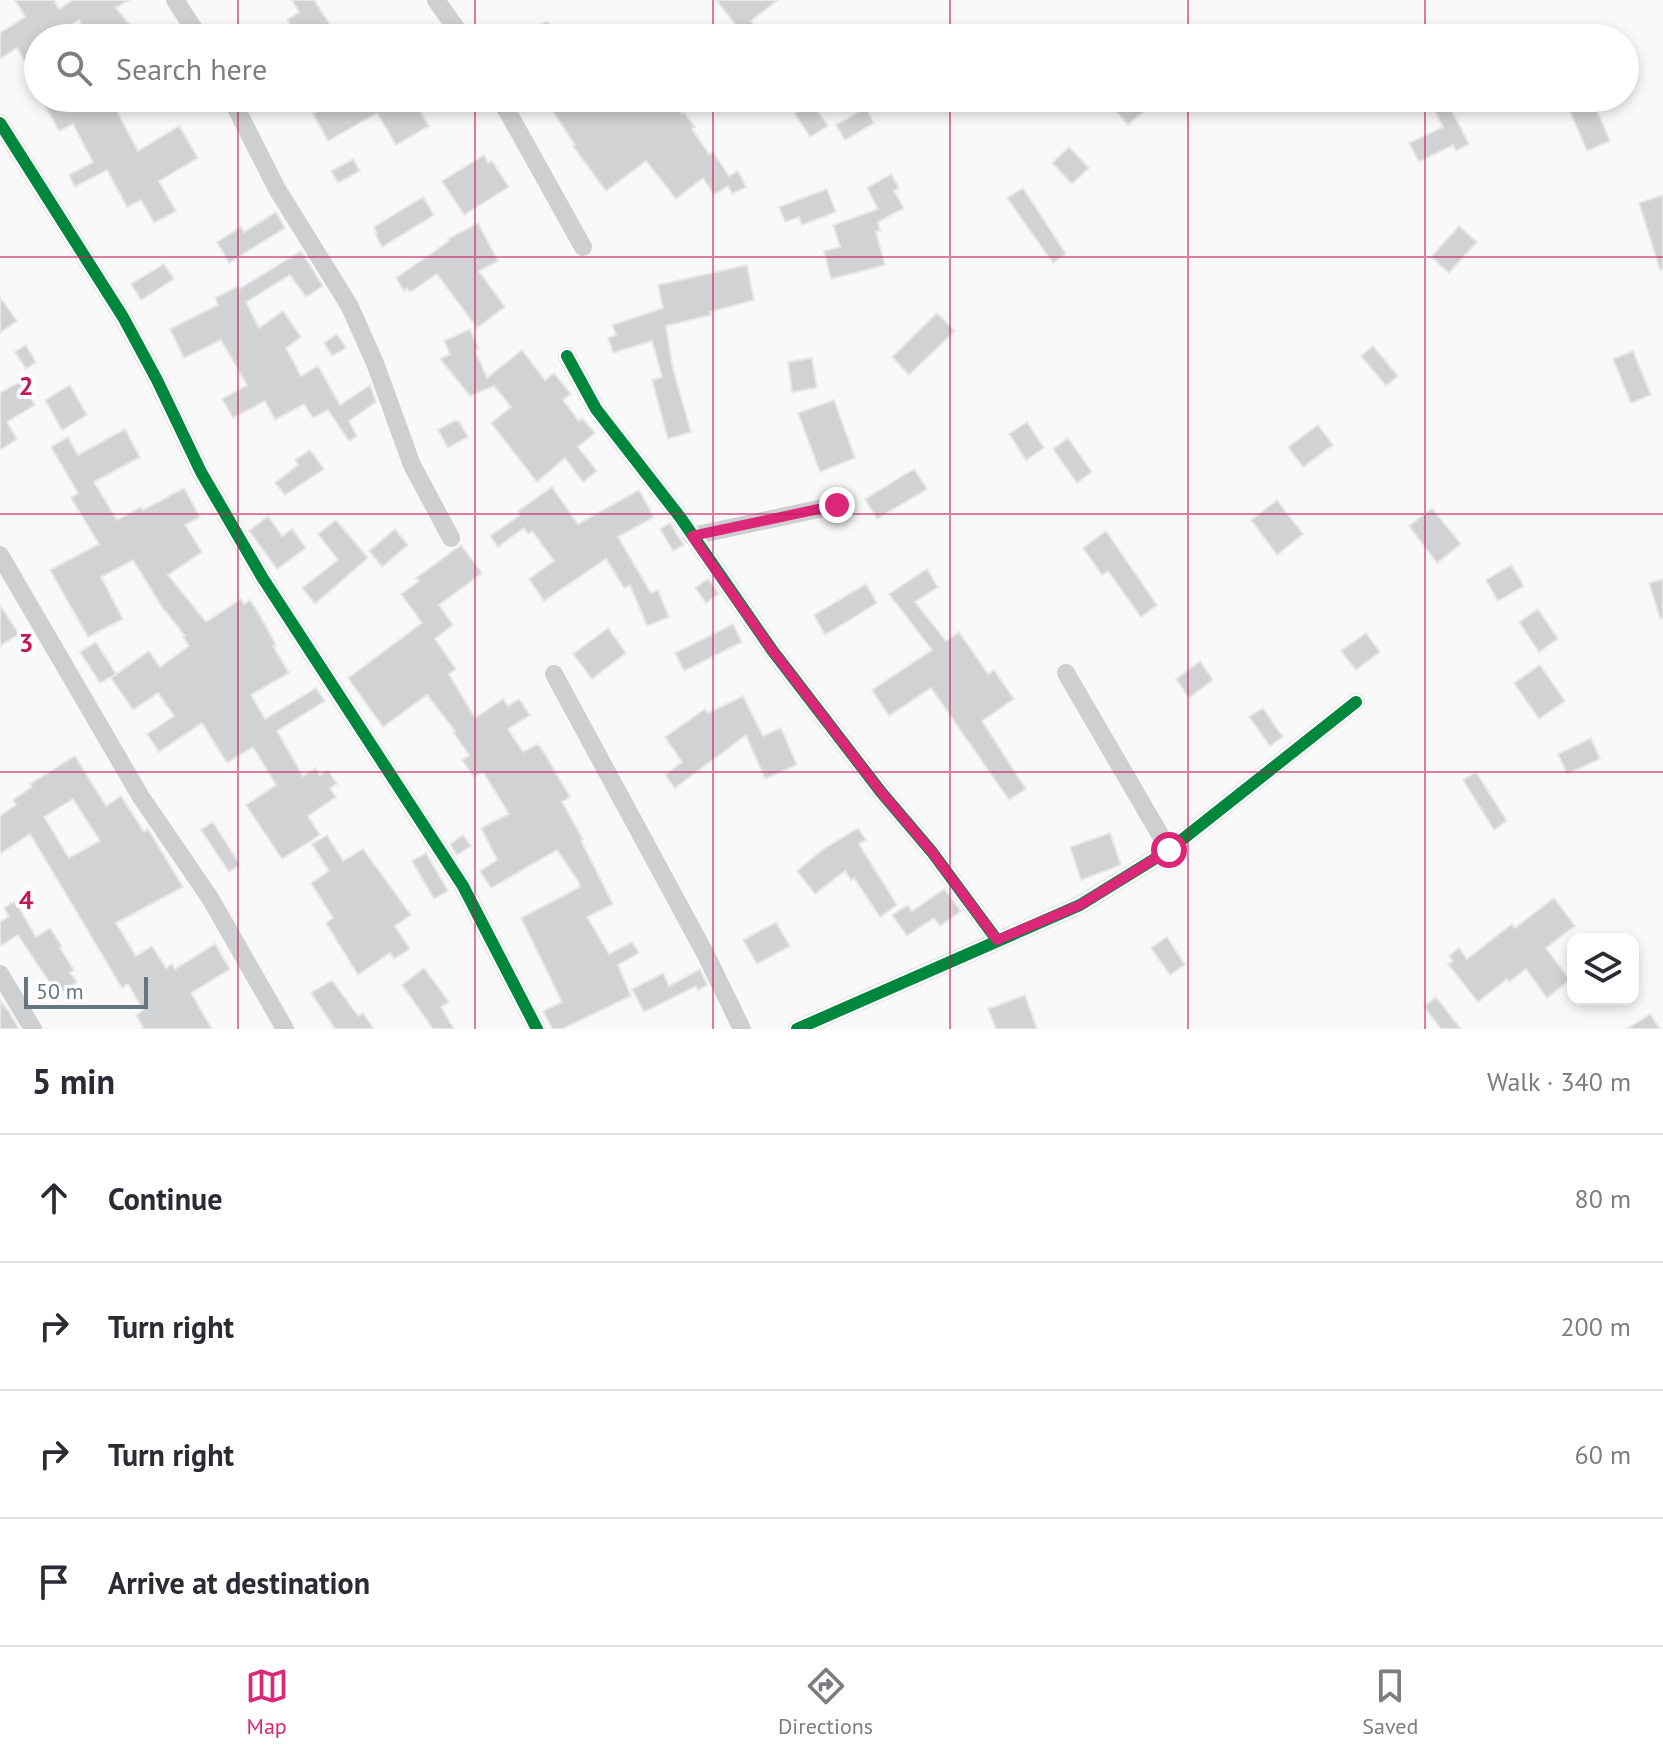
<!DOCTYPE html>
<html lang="en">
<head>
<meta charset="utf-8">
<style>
	:root { --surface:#fff; --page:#f7f7f7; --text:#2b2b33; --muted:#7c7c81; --line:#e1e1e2; --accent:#db2777 }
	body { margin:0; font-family:"PT Sans",sans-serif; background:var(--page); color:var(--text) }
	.controls { position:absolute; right:24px; bottom:24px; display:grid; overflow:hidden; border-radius:16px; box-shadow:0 4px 12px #0003 }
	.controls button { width:72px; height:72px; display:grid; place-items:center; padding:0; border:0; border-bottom:2px solid var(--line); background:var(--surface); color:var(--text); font:40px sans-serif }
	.scale { position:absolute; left:24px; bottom:20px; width:124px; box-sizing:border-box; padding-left:8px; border:4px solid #657683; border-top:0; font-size:22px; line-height:28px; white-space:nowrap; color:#657683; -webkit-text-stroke:6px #fff; paint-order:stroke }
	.stop { position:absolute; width:24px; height:24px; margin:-18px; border:6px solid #db2777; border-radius:50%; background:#fff }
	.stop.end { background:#db2777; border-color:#fff; box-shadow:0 2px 8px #0008 }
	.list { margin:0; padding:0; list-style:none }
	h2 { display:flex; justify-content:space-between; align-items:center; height:104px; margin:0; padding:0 32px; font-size:34px }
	h2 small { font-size:26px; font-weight:400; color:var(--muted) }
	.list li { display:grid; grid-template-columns:52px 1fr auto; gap:24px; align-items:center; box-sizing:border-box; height:128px; padding:0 32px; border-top:2px solid var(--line) }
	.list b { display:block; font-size:30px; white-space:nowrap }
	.list em { font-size:26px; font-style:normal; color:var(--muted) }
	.icon { flex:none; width:44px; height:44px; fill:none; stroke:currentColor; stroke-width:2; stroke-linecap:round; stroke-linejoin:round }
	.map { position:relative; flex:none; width:1663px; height:1029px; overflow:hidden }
	.search { position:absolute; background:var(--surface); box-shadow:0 4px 12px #0003; left:24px; right:24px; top:24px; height:88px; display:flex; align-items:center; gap:20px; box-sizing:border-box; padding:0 28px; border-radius:44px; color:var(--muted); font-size:30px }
	.sheet { height:616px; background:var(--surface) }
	nav { display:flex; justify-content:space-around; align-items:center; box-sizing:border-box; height:112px; border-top:2px solid var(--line); background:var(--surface); font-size:22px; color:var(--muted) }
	nav a { display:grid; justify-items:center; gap:4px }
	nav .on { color:var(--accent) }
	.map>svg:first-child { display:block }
	.building { fill:#d0d2d3; stroke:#e8e8e8; stroke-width:2; fill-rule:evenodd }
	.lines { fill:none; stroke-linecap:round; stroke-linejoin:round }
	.street { stroke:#cecfd0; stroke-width:18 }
	.cycleway-casing { stroke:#fff; stroke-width:17 }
	.cycleway { stroke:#00873e; stroke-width:12 }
	.route { stroke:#db2777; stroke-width:10 }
	.grid { fill:none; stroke:#c2185b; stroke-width:2; stroke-opacity:0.55 }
	.grid-label { font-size:26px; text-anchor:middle; font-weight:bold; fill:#c2185b; stroke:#fff; stroke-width:8; stroke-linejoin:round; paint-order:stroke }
</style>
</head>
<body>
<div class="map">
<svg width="1663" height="1029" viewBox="0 0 1663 1029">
	<rect width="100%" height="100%" fill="#f9f9f9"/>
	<path class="building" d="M15 0H54L59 9 73 0H129L116 8 141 38H91L79 20 50 38H38V84L17 48 0 59V33L25 17Z
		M292 0H314L339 38H299L287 20 299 12Z
		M716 0H778L751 21 763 38H746Z
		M547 21 558 38H520Z
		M41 98H110L138 151 179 126 198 158 159 181 176 211 154 223 141 200 127 207 107 170 75 187 69 175 93 162 73 124 59 131Z
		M341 98H412L429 126 396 145 377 113 328 141 313 114Z
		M544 98H671L682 114 684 113 695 127 692 129 709 154 713 152 729 176 738 171 746 187 732 194 728 186 714 195 703 178 676 199 646 161 606 191 573 146 575 145Z
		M789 98H809L828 126 810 137 795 114 798 112Z
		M1105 98H1159L1128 125Z
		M1439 98H1445L1469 144 1456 151 1453 145 1419 162 1409 143 1443 127 1431 103Z
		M1592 99 1610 141 1587 151 1569 109Z
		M866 108 874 123 845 140 836 125Z
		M1069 147 1089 168 1072 184 1052 163Z
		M484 155 488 163 492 161 509 187 464 215 442 181Z
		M353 159 360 171 338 183 331 171Z
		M891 174 899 188 894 191 904 208 878 222 880 231 876 232 885 265 831 279 824 251 840 247 833 225 878 209 867 188Z
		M1023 188 1066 254 1053 263 1007 198Z
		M827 189 836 212 802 225 799 217 785 222 779 207Z
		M1663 195V269L1660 270 1639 203Z
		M423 197 434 215 382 247 375 234 377 233 374 227Z
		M276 212 285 228 229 263 217 242 241 227 244 232Z
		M478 223 498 261 479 271 505 307 477 328 437 274 410 292 407 288 404 291 396 278 449 241 448 239Z
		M1459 226 1477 242 1449 273 1431 257Z
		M301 251 323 286 306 297 290 275 246 302 259 328 283 311 301 337 286 348 301 376 318 366 340 405 370 385 376 402 349 421 357 436 349 441 328 410 313 418 304 404 275 420 265 401 233 418 222 399 247 385 221 340 184 358 170 329 218 305 215 298 238 286 239 289Z
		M164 264 174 279 141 300 131 284Z
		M747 265 754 300 710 312 711 315 666 326 673 369 691 432 668 439 652 380 662 377 652 341 613 353 608 338 616 335 612 325 663 308 658 285Z
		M0 297 17 321 0 333Z
		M937 313 955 331 909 375 892 357Z
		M470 329 479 349 475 350 487 378 522 350 545 380 554 373 571 394 563 400 579 421 582 418 595 433 578 447 597 471 583 482 565 458 537 482 491 423 511 407 494 386 470 396 440 359 450 354 444 341Z
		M337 334 346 348 332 356 324 343Z
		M26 345 36 362 26 369 15 352Z
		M1373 346 1398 376 1386 386 1361 356Z
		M1633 351 1651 395 1631 403 1613 359Z
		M812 358 817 388 792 392 788 362Z
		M21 381 35 405 7 422 17 439 0 450V393Z
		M70 385 87 415 62 430 45 400Z
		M834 400 855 458 820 472 798 413Z
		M454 421H459L468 437 448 448 438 430Z
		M1027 422 1044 448 1026 460 1009 434Z
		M1318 425 1333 445 1303 467 1288 447Z
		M125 429 140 457 94 482 117 520 141 507 143 510 184 488 200 517 185 525 202 552 168 575 206 622 241 599 244 604 250 600 258 612 276 645 273 646 289 673 251 695 265 719 316 688 325 701 277 731 303 776 316 768 320 775 328 770 337 784 330 788 336 797 308 816 320 835 282 859 246 805 276 785 253 747 227 763 202 723 159 752 147 734 174 716 158 693 133 710 111 678 149 651 160 667 189 646 183 637 185 636 162 607 133 560 101 577 123 619 88 637 50 570 99 544 71 498 78 493 51 447 68 437 78 455Z
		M1068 438 1092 472 1077 483 1053 449Z
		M310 450 324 469 285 495 275 483 298 465 295 460Z
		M914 469 927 489 877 519 865 499Z
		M552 487 578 524 639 490 654 517 618 537 651 593 658 590 669 617 647 626 630 585 624 588 606 559 544 601 529 579 554 561 532 531 528 534 524 528 498 547 490 536 520 515 518 511Z
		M1277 500 1303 534 1277 555 1251 520Z
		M1432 508 1461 544 1437 563 1409 526Z
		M268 516 282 536 292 529 306 548 277 569 249 531Z
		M336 520 368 558 315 604 302 588 338 560 318 534Z
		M670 523 684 545 673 551 660 529Z
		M395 529 408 545 382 567 369 551Z
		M1106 531 1157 605 1141 617 1108 571 1102 575 1083 548Z
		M461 545 482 573 439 605 453 625 435 639 456 669 449 674 475 718 503 699 508 706 519 699 530 715 508 729 523 752 538 744 545 754 570 797 562 802 583 839 581 841 613 904 587 917 609 954 632 942 639 953 618 965 631 996 562 1029H552L543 1011 562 1002 521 918 580 887 578 881 557 850 491 888 480 871 497 860 481 828 509 814 483 772 474 777 462 760 469 755 453 732 455 731 427 695 383 727 348 678 422 623 401 594 419 581 416 578Z
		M1511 565 1524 586 1498 601 1486 580Z
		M927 569 938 587 915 602 946 641 959 632 988 674 994 670 1014 699 982 721 1026 789 1009 800 931 688 889 716 872 690 932 650 889 594Z
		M708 579 719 594 706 603 695 588Z
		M1663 579V618H1660L1649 583Z
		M866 584 877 603 825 635 814 615Z
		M0 605 19 634 0 646Z
		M1538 609 1558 639 1539 652 1519 622Z
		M733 624 742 642 684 671 675 653Z
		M608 628 626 653 592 679 573 654Z
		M1366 633 1380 652 1356 670 1341 651Z
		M96 642 116 674 100 683 80 652Z
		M1200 661 1213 680 1189 698 1176 679Z
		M1540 665 1565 701 1539 719 1514 683Z
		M743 696 763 736 781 728 797 765 765 779 746 735 675 788 665 775 682 762 665 737 705 709 708 713Z
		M1263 708 1283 737 1270 746 1249 717Z
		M1591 738 1600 759 1567 774 1558 754Z
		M75 756 106 806 121 796 144 832 148 829 183 887 116 923 136 956 152 946 166 968 172 964 175 969 215 944 230 969 191 993 212 1029H144L136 1015 143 1010 128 984 122 988 30 834 0 854V816L16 805 13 800 32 787 30 784ZM73 799 100 841 69 858 44 817Z
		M1476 772 1507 821 1494 830 1463 780Z
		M213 822 240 865 229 872 201 830Z
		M858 828 866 840 859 844 897 905 880 917 854 878 851 880 845 871 815 894 797 871 822 850Z
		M1110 833 1121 865 1081 880 1070 847Z
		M327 835 343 861 363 849 411 915 395 926 410 949 394 959 390 953 358 975 326 923 333 918 311 883 329 871 312 844Z
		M463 835 471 846 457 855 450 844Z
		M426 853 448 891 434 899 412 861Z
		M944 889 961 911 940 926 934 918 907 936 892 915 908 905 912 911Z
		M1554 898 1575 926 1546 948 1570 980 1547 998 1526 969 1509 982 1507 979 1478 1002 1448 964 1453 961 1449 956 1459 948 1467 959 1512 924 1515 928Z
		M15 901 36 937 50 928 62 946 60 948 74 970 70 973 77 982 58 995 18 935 0 946V922L9 916 4 908Z
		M776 922 790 946 757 964 743 940Z
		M1167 937 1185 965 1170 975 1151 948Z
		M424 968 449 1002 441 1007 454 1029H433L402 985Z
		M700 969 707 985 698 990 696 986 644 1012 632 989 663 973 669 986Z
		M332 980 358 1016 363 1013 374 1029H335L311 993Z
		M1025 995 1037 1029H996L988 1009Z
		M1436 997 1461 1029H1441L1424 1007Z
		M0 1000 9 1012 19 1029H0Z
		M1650 1014 1660 1029H1627Z"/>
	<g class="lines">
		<path class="street" d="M175 0 200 38
			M436 0 463 38
			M231 98 277 189 349 305 375 363 412 465 451 538
			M500 98 583 247
			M0 123 123 317 157 380 201 472 262 577 463 886 537 1029
			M567 356 596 409 680 517 772 650 881 792 932 852 997 940
			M692 536 837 505
			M0 555 141 797 210 898 285 1029
			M1066 673 1169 850
			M554 674 706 955 742 1029
			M0 974 33 1029
			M797 1029 1080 905 1169 850 1356 702"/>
		<defs>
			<path id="cycleway" d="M0 123 123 317 157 380 201 472 262 577 463 886 537 1029
				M567 356 596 409 680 517 772 650 881 792 932 852 997 940
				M797 1029 1080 905 1169 850 1356 702"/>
		</defs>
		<use href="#cycleway" class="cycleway-casing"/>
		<use href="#cycleway" class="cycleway"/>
	</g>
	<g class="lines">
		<path class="route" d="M837 505 692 536 772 650 881 792 932 852 997 940 1080 905 1169 850"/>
	</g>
	<path class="grid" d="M238 0V38M475 0V38M713 0V38M950 0V38M1188 0V38M1425 0V38M238 98V1029M475 98V1029M713 98V1029M950 98V1029M1188 98V1029M1425 98V1029M0 257H1663M0 514H1663M0 772H1663"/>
	<g class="grid-label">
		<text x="26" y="395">2</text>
		<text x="26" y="652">3</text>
		<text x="26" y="909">4</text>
	</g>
</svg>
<div class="controls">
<button><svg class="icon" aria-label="layers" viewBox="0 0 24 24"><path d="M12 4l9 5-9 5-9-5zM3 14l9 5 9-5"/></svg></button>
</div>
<div class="scale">50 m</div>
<div class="stop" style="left:1169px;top:850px"></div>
<div class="stop end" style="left:837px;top:505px"></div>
<div class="search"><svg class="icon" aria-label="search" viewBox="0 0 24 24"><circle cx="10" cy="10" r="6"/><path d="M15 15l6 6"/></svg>Search here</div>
</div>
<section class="sheet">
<h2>5 min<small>Walk · 340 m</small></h2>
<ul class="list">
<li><svg class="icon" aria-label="ahead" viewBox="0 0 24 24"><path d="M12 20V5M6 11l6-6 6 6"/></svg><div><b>Continue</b></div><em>80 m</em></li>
<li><svg class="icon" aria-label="right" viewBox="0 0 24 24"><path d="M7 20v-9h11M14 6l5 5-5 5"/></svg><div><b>Turn right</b></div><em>200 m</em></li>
<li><svg class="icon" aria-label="right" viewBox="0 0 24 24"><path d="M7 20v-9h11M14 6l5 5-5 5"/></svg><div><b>Turn right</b></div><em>60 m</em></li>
<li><svg class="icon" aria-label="arrive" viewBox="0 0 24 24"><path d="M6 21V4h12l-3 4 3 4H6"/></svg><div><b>Arrive at destination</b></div></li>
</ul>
</section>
<nav>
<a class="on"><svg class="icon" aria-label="map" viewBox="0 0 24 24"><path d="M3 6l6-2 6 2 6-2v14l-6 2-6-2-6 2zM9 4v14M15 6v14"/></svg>Map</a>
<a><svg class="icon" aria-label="directions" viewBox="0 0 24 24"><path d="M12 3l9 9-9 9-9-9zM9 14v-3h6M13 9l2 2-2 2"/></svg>Directions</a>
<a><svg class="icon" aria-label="saved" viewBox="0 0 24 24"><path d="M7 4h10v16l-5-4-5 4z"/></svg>Saved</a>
</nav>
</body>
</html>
